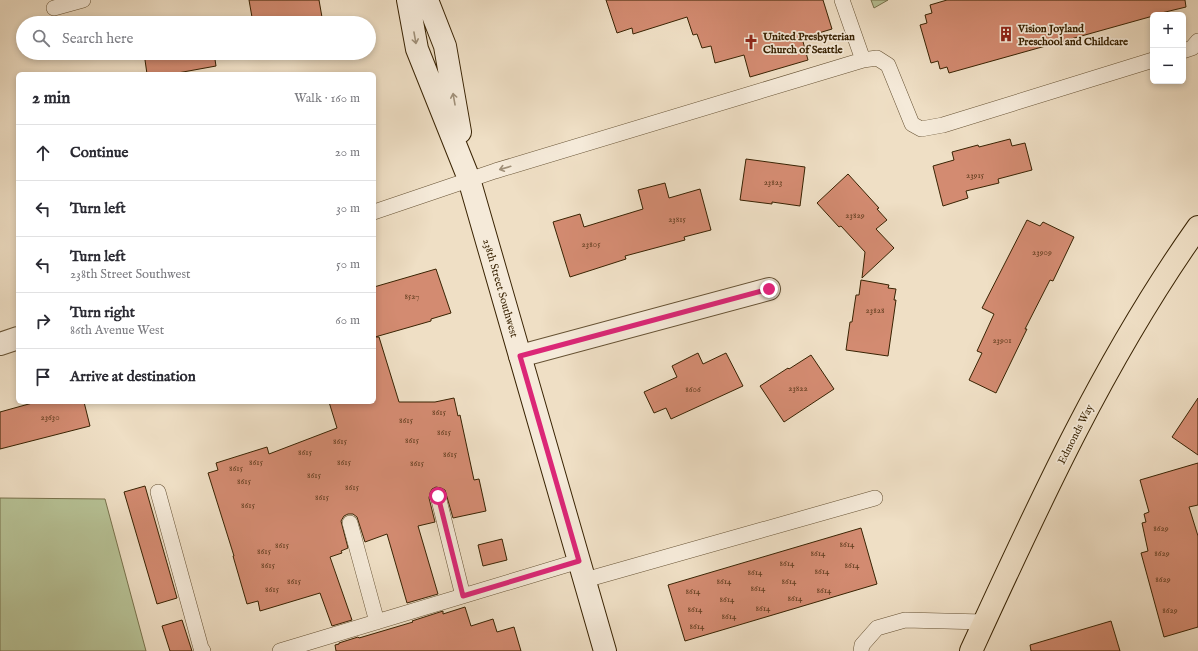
<!DOCTYPE html>
<html lang="en">
<head>
<meta charset="utf-8">
<style>
	:root { --surface:#fff; --page:#f2f2f3; --text:#2b2b33; --muted:#7c7c81; --line:#e1e1e2 }
	body { margin:0; font-family:"IM FELL English",serif; background:var(--page); color:var(--text) }
	.controls { position:absolute; right:12px; top:12px; display:grid; overflow:hidden; border-radius:6px; box-shadow:0 2px 6px #0003 }
	.controls button { width:36px; height:36px; display:grid; place-items:center; padding:0; border:0; border-bottom:1px solid var(--line); background:var(--surface); color:var(--text); font:20px sans-serif }
	.stop { position:absolute; width:12px; height:12px; margin:-9px; border:3px solid #db2777; border-radius:50%; background:#fff }
	.stop.end { background:#db2777; border-color:#fff; box-shadow:0 1px 4px #0008 }
	.list { margin:0; padding:0; list-style:none }
	h2 { display:flex; justify-content:space-between; align-items:center; height:52px; margin:0; padding:0 16px; font-size:17px }
	h2 small { font-size:13px; font-weight:400; color:var(--muted) }
	.list li { display:grid; grid-template-columns:26px 1fr auto; gap:12px; align-items:center; box-sizing:border-box; height:56px; padding:0 16px; border-top:1px solid var(--line) }
	.list b { display:block; font-size:15px; white-space:nowrap }
	.list p { margin:0; font-size:13px; white-space:nowrap; color:var(--muted) }
	.list em { font-size:13px; font-style:normal; color:var(--muted) }
	.icon { flex:none; width:22px; height:22px; fill:none; stroke:currentColor; stroke-width:2; stroke-linecap:round; stroke-linejoin:round }
	.map { position:relative; flex:none; width:1198px; height:651px; overflow:hidden }
	.search { position:absolute; background:var(--surface); box-shadow:0 2px 6px #0003; left:16px; top:16px; width:360px; height:44px; display:flex; align-items:center; gap:10px; box-sizing:border-box; padding:0 14px; border-radius:22px; color:var(--muted); font-size:15px }
	.panel { position:absolute; background:var(--surface); box-shadow:0 2px 6px #0003; left:16px; top:72px; width:360px; height:332px; border-radius:6px }
	.map>svg:first-child { display:block }
	.green { fill:#b7c296; stroke:#78724c }
	.building { fill:#d38b71; stroke:#392303 }
	.lines { fill:none; stroke-linecap:round; stroke-linejoin:round }
	.lane-casing { stroke:#665234; stroke-width:16 }
	.street-casing { stroke:#665234; stroke-width:24 }
	.secondary-casing { stroke:#392303; stroke-width:24 }
	.primary-casing { stroke:#392303; stroke-width:24 }
	.lane { stroke:#f5ead9; stroke-width:15 }
	.street { stroke:#f5ead9; stroke-width:22 }
	.secondary { stroke:#f5ead9; stroke-width:22 }
	.primary { stroke:#efdfc5; stroke-width:22 }
	.oneway { stroke:#a09079 }
	.route { stroke:#db2777; stroke-width:5 }
	.labels { text-anchor:middle; stroke-width:3.5; stroke-linejoin:round; paint-order:stroke }
	.number-label { font-size:9px; fill:#603d1e }
	.poi-label { font-size:11px; font-weight:bold; fill:#392303; stroke:#f5ead9; text-anchor:start }
	.street-label { font-size:11px; fill:#392303; stroke:#f5ead9 }
</style>
</head>
<body>
<div class="map">
<svg width="1198" height="651" viewBox="0 0 1198 651">
	<rect width="100%" height="100%" fill="#efdfc5"/>
	<filter id="stains"><feTurbulence type="fractalNoise" baseFrequency=".005" numOctaves="4"/><feColorMatrix values="0 0 0 0 .2 0 0 0 0 .09 0 0 0 0 .02 0 0 0 .5 -.17"/></filter>
	<radialGradient id="worn" r=".72"><stop offset=".6" stop-color="#630" stop-opacity="0"/><stop offset="1" stop-color="#630" stop-opacity=".3"/></radialGradient>
	<path class="green" d="M871 0H888L874 8Z
		M0 498 105 499 146 651H0Z"/>
	<path class="building" d="M249 0H319L323 23H253Z
		M606 0H823L832 29 802 38 808 60 750 77 744 55 715 63 711 46 702 48 697 34 693 35 687 17 633 34 632 28 617 33Z
		M947 0H1185L1186 7 1153 15V16L949 73 947 67 940 69 938 61 931 63 920 25 927 23 925 15 932 13 930 5Z
		M208 18 209 23H182Z
		M144 53H214L216 66 172 74H147Z
		M1010 139 1012 146 1025 143 1032 170 998 179 999 183 966 191 968 198 943 206 933 166 954 160 952 152 978 145 979 147Z
		M746 159 805 167 800 206 772 202V204L740 200Z
		M848 174 879 208 877 209 887 220 876 229 894 248 862 278 865 252 841 226 839 227 817 203Z
		M665 183 669 198 700 189 711 230 684 237 685 240 625 256 626 259 570 277 553 222 580 214 584 227 643 209 638 190Z
		M1027 220 1040 226 1043 222 1074 237 1053 281 1050 280 1025 329H1027L996 393 969 380 982 353 977 351 994 314 982 308Z
		M436 269 451 313 431 319V321L375 337H379L399 402H435L454 398 458 416 460 415 474 480 479 479 486 511 453 518 445 490 441 488 436 487 432 489 430 493 429 498 435 522 418 526 438 594 407 603 387 534 365 542 357 517 353 514H348L344 516 341 521 348 548 341 551 342 553 330 557 352 620 332 626 320 593 260 611 258 601 247 604 233 556H234L208 473 218 470 216 463 267 447 269 454 337 428 329 402H374V287Z
		M861 280 889 285 888 288 896 289 894 300H896L888 356 846 350 850 322H852L856 295H859Z
		M698 353 703 364 726 353 743 386 671 419 666 408 654 413 644 392 677 377 672 366Z
		M811 355 834 389 784 422 760 386 788 368 789 369Z
		M1198 398V455L1172 437Z
		M36 402H84L90 426 0 449V412Z
		M1198 463V505L1189 507 1198 536V627L1164 637 1141 553 1148 551 1142 523 1146 522 1144 514 1149 512 1140 480Z
		M145 486 177 598 157 604 124 492Z
		M861 528 877 584 685 641 668 585Z
		M502 539 507 560 483 566 478 545Z
		M465 607 471 626 493 619 497 632 514 627 521 651H336L335 645 339 644V643L358 637 359 638 413 622 412 621 443 611V614Z
		M182 620 192 651H170L162 626Z
		M1111 621 1120 651H1031L1030 645Z"/>
	<g class="lines">
		<defs>
			<path id="lane" d="M842 0 863 60
				M54 8 83 0
				M1183 51 1192 48 1198 41
				M374 212 495 171 863 60 877 58 888 65 912 124 921 129 943 125 1153 60
				M158 492 201 648 203 651
				M438 496 463 596
				M350 523 377 622
				M585 580 875 498
				M280 651 579 561
				M861 651 862 645 877 628 905 620 984 622"/>
			<path id="street" d="M0 344 18 338
				M520 356 769 289"/>
			<path id="secondary" d="M408 0 417 49 469 179 605 651
				M427 0 445 46 460 132"/>
			<path id="primary" d="M971 651C1038 505 1105 358 1198 227"/>
		</defs>
		<use href="#lane" class="lane-casing"/>
		<use href="#street" class="street-casing"/>
		<use href="#secondary" class="secondary-casing"/>
		<use href="#primary" class="primary-casing"/>
		<use href="#lane" class="lane"/>
		<use href="#street" class="street"/>
		<use href="#secondary" class="secondary"/>
		<use href="#primary" class="primary"/>
	</g>
	<defs><path id="oneway-shaft" d="M-6 0H5M1.5-3L5.5 0L1.5 3" fill="none" stroke-width="1.6" stroke-linecap="round" stroke-linejoin="round"/></defs>
	<g class="oneway">
		<use href="#oneway-shaft" transform="translate(415 38) rotate(80)"/>
		<use href="#oneway-shaft" transform="translate(454 99) rotate(-100)"/>
		<use href="#oneway-shaft" transform="translate(505 168) rotate(164)"/>
	</g>
	<g class="lines">
		<path class="route" d="M438 496 463 596 579 561 520 356 769 289"/>
	</g>
	<defs>
		<symbol id="building-bare" viewBox="-9 -9 18 18"><path d="M-4-6H4V6H1V3H-1V6H-4ZM-2.5-4.3h1.7v1.8h-1.7ZM.8-4.3h1.7v1.8H.8ZM-2.5-1h1.7V.8h-1.7ZM.8-1h1.7V.8H.8Z" fill="#8f2418" stroke="#f5ead9" stroke-width="2.5" paint-order="stroke"/></symbol>
		<symbol id="church-bare" viewBox="-9 -9 18 18"><path d="M-1.2-6h2.4v3.5h3.3v2.4h-3.3V6h-2.4V-.1h-3.3v-2.4h3.3Z" fill="#8f2418" stroke="#f5ead9" stroke-width="2.5" paint-order="stroke"/></symbol>
	</defs>
	<g fill-rule="evenodd">
		<use href="#building-bare" x="995" y="23" width="22" height="22"/>
		<use href="#church-bare" x="740" y="31" width="22" height="22"/>
	</g>
	<g class="labels">
		<g class="number-label">
			<text x="975" y="178">23915</text>
			<text x="773" y="185">23823</text>
			<text x="855" y="218">23829</text>
			<text x="677" y="222">23815</text>
			<text x="591" y="247">23805</text>
			<text x="1042" y="255">23909</text>
			<text x="412" y="299">8527</text>
			<text x="875" y="313">23828</text>
			<text x="1002" y="343">23901</text>
			<text x="798" y="391">23822</text>
			<text x="693" y="392">8606</text>
			<text x="439" y="415">8615</text>
			<text x="50" y="420">23630</text>
			<text x="406" y="423">8615</text>
			<text x="444" y="435">8615</text>
			<text x="412" y="443">8615</text>
			<text x="340" y="444">8615</text>
			<text x="305" y="455">8615</text>
			<text x="450" y="457">8615</text>
			<text x="256" y="465">8615</text>
			<text x="344" y="465">8615</text>
			<text x="417" y="466">8615</text>
			<text x="236" y="471">8615</text>
			<text x="314" y="478">8615</text>
			<text x="244" y="484">8615</text>
			<text x="352" y="490">8615</text>
			<text x="322" y="500">8615</text>
			<text x="248" y="508">8615</text>
			<text x="1161" y="531">8629</text>
			<text x="847" y="547">8614</text>
			<text x="282" y="548">8615</text>
			<text x="264" y="554">8615</text>
			<text x="818" y="556">8614</text>
			<text x="1162" y="556">8629</text>
			<text x="787" y="566">8614</text>
			<text x="268" y="568">8615</text>
			<text x="852" y="568">8614</text>
			<text x="822" y="574">8614</text>
			<text x="755" y="575">8614</text>
			<text x="1163" y="582">8629</text>
			<text x="294" y="584">8615</text>
			<text x="724" y="584">8614</text>
			<text x="789" y="584">8614</text>
			<text x="758" y="591">8614</text>
			<text x="272" y="592">8615</text>
			<text x="824" y="593">8614</text>
			<text x="693" y="594">8614</text>
			<text x="795" y="601">8614</text>
			<text x="727" y="602">8614</text>
			<text x="763" y="611">8614</text>
			<text x="695" y="612">8614</text>
			<text x="1170" y="613">8629</text>
			<text x="729" y="619">8614</text>
			<text x="697" y="629">8614</text>
		</g>
		<g class="poi-label">
			<text x="1018" y="32">Vision Joyland<tspan x="1018" dy="13">Preschool and Childcare</tspan></text>
			<text x="763" y="40">United Presbyterian<tspan x="763" dy="13">Church of Seattle</tspan></text>
		</g>
		<g class="street-label">
			<text transform="translate(501 288) rotate(74)" y="4">238th Street Southwest</text>
			<text transform="translate(1075 434) rotate(-63)" y="4">Edmonds Way</text>
		</g>
	</g>
	<rect width="100%" height="100%" filter="url(#stains)"/>
	<rect width="100%" height="100%" fill="url(#worn)"/>
</svg>
<div class="controls">
<button>+</button>
<button>−</button>
</div>
<div class="stop" style="left:438px;top:496px"></div>
<div class="stop end" style="left:769px;top:289px"></div>
<div class="search"><svg class="icon" aria-label="search" viewBox="0 0 24 24"><circle cx="10" cy="10" r="6"/><path d="M15 15l6 6"/></svg>Search here</div>
<section class="panel">
<h2>2 min<small>Walk · 160 m</small></h2>
<ul class="list">
<li><svg class="icon" aria-label="ahead" viewBox="0 0 24 24"><path d="M12 20V5M6 11l6-6 6 6"/></svg><div><b>Continue</b></div><em>20 m</em></li>
<li><svg class="icon" aria-label="left" viewBox="0 0 24 24"><path d="M17 20v-9H6M10 6l-5 5 5 5"/></svg><div><b>Turn left</b></div><em>30 m</em></li>
<li><svg class="icon" aria-label="left" viewBox="0 0 24 24"><path d="M17 20v-9H6M10 6l-5 5 5 5"/></svg><div><b>Turn left</b><p>238th Street Southwest</p></div><em>50 m</em></li>
<li><svg class="icon" aria-label="right" viewBox="0 0 24 24"><path d="M7 20v-9h11M14 6l5 5-5 5"/></svg><div><b>Turn right</b><p>86th Avenue West</p></div><em>60 m</em></li>
<li><svg class="icon" aria-label="arrive" viewBox="0 0 24 24"><path d="M6 21V4h12l-3 4 3 4H6"/></svg><div><b>Arrive at destination</b></div></li>
</ul>
</section>
</div>
</body>
</html>
